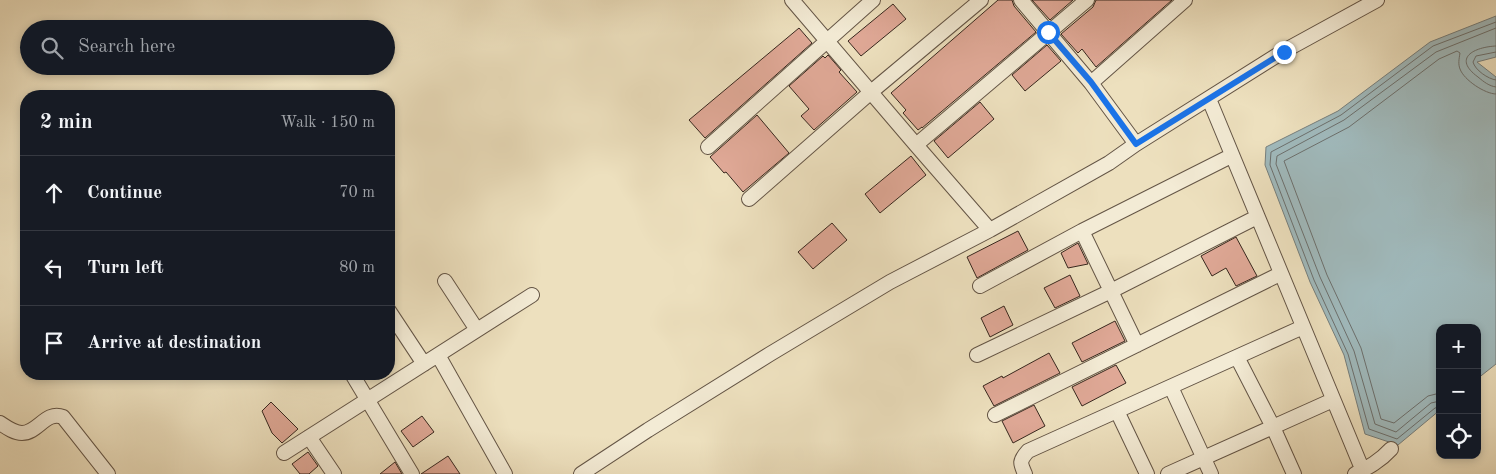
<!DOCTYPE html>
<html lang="en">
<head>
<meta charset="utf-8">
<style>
	:root { --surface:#171b24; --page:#242831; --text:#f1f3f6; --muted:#9ea1a6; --line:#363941 }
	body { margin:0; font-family:"Old Standard TT",serif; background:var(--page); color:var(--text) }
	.controls { position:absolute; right:15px; bottom:15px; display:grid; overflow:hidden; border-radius:10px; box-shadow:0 2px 8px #0003 }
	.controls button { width:45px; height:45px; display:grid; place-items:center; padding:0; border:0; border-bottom:1px solid var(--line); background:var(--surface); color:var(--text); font:25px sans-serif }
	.stop { position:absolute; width:15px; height:15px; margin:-11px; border:4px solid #1a73e8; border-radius:50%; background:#fff }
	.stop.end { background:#1a73e8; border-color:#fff; box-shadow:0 1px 5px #0008 }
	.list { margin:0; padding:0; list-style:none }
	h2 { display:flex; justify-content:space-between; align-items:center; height:65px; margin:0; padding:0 20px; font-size:21px }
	h2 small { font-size:16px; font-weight:400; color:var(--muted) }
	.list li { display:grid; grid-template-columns:32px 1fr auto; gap:15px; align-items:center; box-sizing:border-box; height:75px; padding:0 20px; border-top:1px solid var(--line) }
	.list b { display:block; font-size:19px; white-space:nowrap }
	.list em { font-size:16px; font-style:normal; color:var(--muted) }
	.icon { flex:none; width:28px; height:28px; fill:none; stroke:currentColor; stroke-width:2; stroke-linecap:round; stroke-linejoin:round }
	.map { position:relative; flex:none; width:1496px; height:474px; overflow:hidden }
	.search { position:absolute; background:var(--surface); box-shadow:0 2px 8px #0003; left:20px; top:20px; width:375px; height:55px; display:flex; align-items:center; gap:12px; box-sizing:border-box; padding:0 18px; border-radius:28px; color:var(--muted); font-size:19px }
	.panel { position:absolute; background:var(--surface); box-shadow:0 2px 8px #0003; left:20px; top:90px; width:375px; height:290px; border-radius:20px }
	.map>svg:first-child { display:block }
	.water { fill:#a0babd; stroke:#767f7d }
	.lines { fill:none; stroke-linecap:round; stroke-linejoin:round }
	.shore { stroke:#6c706e; stroke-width:1 }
	.building { fill:#dfa896; stroke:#37271e }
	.street-casing { stroke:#645546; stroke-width:16 }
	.street { stroke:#f3ebd5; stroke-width:14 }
	.route { stroke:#1a73e8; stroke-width:6 }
</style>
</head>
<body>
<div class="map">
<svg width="1496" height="474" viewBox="0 0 1496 474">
	<rect width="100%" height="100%" fill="#ede0be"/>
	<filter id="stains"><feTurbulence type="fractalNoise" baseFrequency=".004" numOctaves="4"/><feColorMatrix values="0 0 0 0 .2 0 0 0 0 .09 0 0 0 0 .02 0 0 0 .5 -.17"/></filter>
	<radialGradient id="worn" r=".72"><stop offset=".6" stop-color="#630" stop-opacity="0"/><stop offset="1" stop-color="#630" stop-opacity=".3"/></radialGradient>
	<path class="water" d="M1496 16V57L1477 62 1496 77V364L1477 379V328H1440V410L1398 445 1365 434 1344 355 1310 282 1265 165 1266 147 1338 111 1430 42Z"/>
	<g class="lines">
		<path class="shore" d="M1496 46C1474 47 1452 58 1478 77 1484 82 1489 86 1496 87
			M1496 52 1476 56 1473 62C1475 70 1488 79 1496 80
			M1440 393 1428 396 1394 423 1381 419 1361 348 1327 275 1284 161 1349 127 1439 59 1457 51 1460 53C1459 59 1458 64 1460 69 1464 80 1485 94 1496 94
			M1440 401 1431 403 1396 432 1375 424 1354 351 1320 277 1276 164 1277 156 1344 120 1436 52 1496 28
			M1440 407 1435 408 1397 439 1369 429 1348 354 1314 280 1270 165 1271 152 1341 115 1433 46 1496 22"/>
	</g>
	<path class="building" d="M998 0H1012L1014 6 1036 32 922 128V127L918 130 903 113 906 110 891 93Z
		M1032 0H1073L1050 20Z
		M1096 0H1172L1096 67 1082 49 1078 53 1061 34 1093 7Z
		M893 4 906 19 861 56 848 41Z
		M799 28 812 43 705 138 689 120Z
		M1047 45 1061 61 1025 91 1012 75Z
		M828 55 841 70 839 72 857 92 814 130 801 116 809 109 789 86 823 56 825 58Z
		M980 102 994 119 948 158 934 141Z
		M757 115 789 153 743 192 726 172 724 173 710 157Z
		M911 156 926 175 880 213 865 194Z
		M832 223 847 240 813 269 798 252Z
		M1018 231 1028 250 977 278 967 257Z
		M1236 237 1257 276 1236 286 1226 268 1212 276 1201 256Z
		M1078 243 1088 264 1068 268 1061 253Z
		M1070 275 1080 296 1055 308 1044 288Z
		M1004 306 1013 325 990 337 981 318Z
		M1115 321 1125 341 1082 362 1072 343Z
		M1049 353 1060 373 994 406 983 386 1002 376 1003 378Z
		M1116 365 1126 383 1082 406 1072 387Z
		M271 402 298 429 282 443 272 433 262 411Z
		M1034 405 1045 426 1013 443 1002 421Z
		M422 416 434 432 413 447 401 431Z
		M308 452 318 466 309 474H300L292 464Z
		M448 456 460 474H421Z
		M395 462 402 474H380Z"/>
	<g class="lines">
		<defs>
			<path id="street" d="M792 0 916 145 990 230
				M1021 0 1091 83 1136 144
				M1091 83 1185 0
				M1209 99 1363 471
				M916 145 1087 0
				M708 147 873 0
				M749 199 871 92 981 0
				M1082 231 1137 345
				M445 281 477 330
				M980 286 1082 231 1231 156
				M389 311 424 364
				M438 355 505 474
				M977 355 1111 291 1257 217
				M1237 357 1273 427 1294 474
				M352 374 412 474
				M1171 387 1211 474
				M1117 411 1147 474
				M995 415 1280 274
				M0 423C6 427 14 433 22 433 38 433 46 410 63 417L108 474
				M309 437 334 474
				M284 453 532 295
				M581 474 648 430 770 354 890 282 990 230 1109 163 1136 144 1284 51 1377 0
				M1025 474C1020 463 1019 461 1028 451L1303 327
				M1168 474 1333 400
				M1355 474C1369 467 1380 461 1391 449"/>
		</defs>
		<use href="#street" class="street-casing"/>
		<use href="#street" class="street"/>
	</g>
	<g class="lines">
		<path class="route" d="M1048 32 1091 82 1136 144 1284 52"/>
	</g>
	<rect width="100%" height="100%" filter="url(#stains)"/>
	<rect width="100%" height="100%" fill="url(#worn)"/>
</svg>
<div class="controls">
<button>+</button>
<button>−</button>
<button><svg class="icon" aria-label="locate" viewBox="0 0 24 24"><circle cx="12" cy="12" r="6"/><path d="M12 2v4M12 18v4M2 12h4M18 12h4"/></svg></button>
</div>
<div class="stop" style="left:1048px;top:32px"></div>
<div class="stop end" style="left:1284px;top:52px"></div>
<div class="search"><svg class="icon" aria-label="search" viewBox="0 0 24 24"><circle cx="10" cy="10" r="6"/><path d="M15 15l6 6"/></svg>Search here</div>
<section class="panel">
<h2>2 min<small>Walk · 150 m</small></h2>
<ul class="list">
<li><svg class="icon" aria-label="ahead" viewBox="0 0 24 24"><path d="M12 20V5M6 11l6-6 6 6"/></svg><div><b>Continue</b></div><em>70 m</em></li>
<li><svg class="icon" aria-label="left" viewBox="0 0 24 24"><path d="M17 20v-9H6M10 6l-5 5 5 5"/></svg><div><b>Turn left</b></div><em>80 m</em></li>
<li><svg class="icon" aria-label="arrive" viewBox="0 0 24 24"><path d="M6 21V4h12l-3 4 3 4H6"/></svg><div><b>Arrive at destination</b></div></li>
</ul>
</section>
</div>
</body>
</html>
